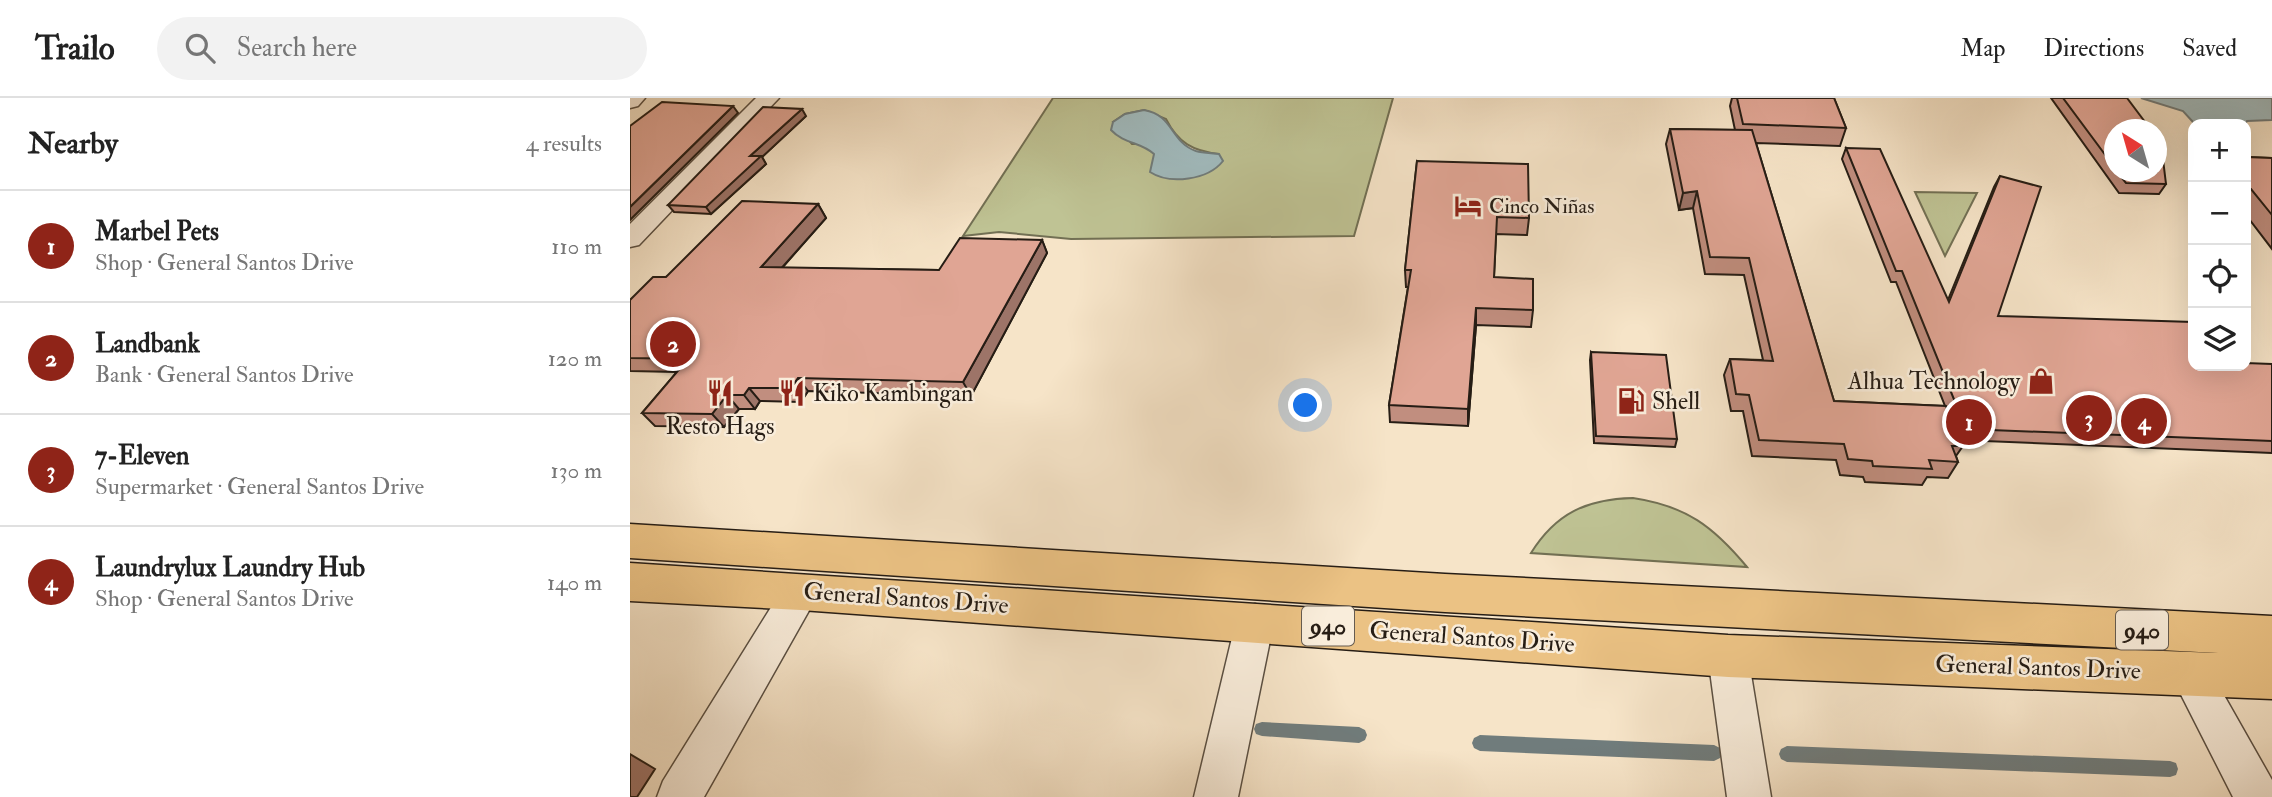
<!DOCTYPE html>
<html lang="en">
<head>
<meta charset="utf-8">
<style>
	:root { --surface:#fff; --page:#f2f2f2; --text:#222; --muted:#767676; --line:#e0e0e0; --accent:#8f2418 }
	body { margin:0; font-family:"IM FELL Double Pica",serif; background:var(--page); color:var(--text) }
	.controls { position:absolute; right:21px; top:21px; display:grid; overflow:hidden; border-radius:14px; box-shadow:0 7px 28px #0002 }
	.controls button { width:63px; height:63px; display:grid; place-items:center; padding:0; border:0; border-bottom:2px solid var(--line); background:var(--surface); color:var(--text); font:35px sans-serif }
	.compass { position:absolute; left:1474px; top:21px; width:63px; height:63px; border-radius:50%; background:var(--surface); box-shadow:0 7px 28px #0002; rotate:323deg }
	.you { position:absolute; left:676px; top:308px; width:24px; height:24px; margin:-18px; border:5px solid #fff; border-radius:50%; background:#1a73e8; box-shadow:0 0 0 10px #1a73e833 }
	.badge { display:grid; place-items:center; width:46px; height:46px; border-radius:50%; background:var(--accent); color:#fff; font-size:23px; font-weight:700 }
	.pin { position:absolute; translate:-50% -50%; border:4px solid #fff; box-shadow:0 2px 7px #0006 }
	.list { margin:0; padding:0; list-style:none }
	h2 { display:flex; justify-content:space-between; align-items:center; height:91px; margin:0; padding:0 28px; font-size:30px }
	h2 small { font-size:23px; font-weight:400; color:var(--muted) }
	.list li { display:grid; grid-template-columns:46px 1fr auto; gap:21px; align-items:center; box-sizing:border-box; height:112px; padding:0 28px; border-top:2px solid var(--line) }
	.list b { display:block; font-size:26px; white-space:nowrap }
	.list p { margin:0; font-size:23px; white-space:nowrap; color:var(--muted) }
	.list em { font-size:23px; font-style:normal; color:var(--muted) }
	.icon { flex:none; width:38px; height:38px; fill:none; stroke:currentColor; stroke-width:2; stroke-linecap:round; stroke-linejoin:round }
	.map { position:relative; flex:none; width:1642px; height:699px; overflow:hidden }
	header { display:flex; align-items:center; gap:42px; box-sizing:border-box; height:98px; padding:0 35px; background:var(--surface); border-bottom:2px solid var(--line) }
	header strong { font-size:33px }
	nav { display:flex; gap:38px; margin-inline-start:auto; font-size:24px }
	.search { width:490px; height:63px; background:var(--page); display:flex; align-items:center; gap:18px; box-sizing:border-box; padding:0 24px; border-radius:38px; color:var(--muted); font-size:26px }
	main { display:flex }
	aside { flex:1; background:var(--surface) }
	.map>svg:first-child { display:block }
	.green { fill:#bfc394; stroke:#727054; stroke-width:2; fill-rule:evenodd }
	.water { fill:#a1bcc0; stroke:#707c7c; stroke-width:2 }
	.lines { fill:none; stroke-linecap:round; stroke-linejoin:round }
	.stream { fill:#707c7c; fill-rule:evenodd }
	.minor-casing { stroke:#5a4f42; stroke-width:3 }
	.trunk-casing { stroke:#261d15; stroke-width:3 }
	.minor { fill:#f9eddb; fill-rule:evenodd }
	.trunk { fill:#ebc284; fill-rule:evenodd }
	.wall { fill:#c18e7f; stroke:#261d15; stroke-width:2 }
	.shaded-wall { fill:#9d7468; stroke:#261d15; stroke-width:2 }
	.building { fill:#e0a594; stroke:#261d15; stroke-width:2 }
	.labels { text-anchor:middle; stroke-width:5; stroke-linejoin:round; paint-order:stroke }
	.far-poi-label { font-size:21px; fill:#261d15; stroke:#f9eddb; text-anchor:start }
	.shield { fill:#f9eddb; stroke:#655b50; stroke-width:2 }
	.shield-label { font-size:23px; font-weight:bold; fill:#261d15 }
	.poi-label { font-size:24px; fill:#261d15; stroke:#f9eddb; text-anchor:start }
	.street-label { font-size:24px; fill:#261d15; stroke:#f9eddb }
</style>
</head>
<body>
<header>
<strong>Trailo</strong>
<div class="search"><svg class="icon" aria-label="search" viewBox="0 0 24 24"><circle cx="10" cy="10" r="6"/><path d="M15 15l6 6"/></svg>Search here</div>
<nav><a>Map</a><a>Directions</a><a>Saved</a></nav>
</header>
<main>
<aside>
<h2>Nearby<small>4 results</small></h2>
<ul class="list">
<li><span class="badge">1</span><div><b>Marbel Pets</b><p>Shop · General Santos Drive</p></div><em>110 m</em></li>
<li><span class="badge">2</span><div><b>Landbank</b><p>Bank · General Santos Drive</p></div><em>120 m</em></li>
<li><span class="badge">3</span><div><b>7-Eleven</b><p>Supermarket · General Santos Drive</p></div><em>130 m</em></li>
<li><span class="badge">4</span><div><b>Laundrylux Laundry Hub</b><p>Shop · General Santos Drive</p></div><em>140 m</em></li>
</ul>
</aside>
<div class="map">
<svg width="1642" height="699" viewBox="0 0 1642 699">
	<rect width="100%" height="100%" fill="#f6e4c8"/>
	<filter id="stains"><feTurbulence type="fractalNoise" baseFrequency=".00286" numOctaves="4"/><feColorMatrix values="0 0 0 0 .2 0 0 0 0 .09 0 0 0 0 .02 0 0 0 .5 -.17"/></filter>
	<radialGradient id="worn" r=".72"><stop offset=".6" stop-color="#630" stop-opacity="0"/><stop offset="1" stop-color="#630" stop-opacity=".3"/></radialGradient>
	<path class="green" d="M423 0H763L724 138 441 141 369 134 333 138ZM514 12 536 21C548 45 563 53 589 56H525L511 46H502L483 24 495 16Z
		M1285 94 1347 95 1315 158Z
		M1003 400C1056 408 1083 428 1117 469L901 455C926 415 957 401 1003 400Z"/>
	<path class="water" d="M1511 0H1642V22L1617 23 1615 26H1572L1563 24 1553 13Z
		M514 12C544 17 540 44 566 53 573 55 582 55 589 56L593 63C578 82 540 87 520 74L524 56C511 44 494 46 481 32L483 24 495 16Z"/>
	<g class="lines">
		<path class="stream" d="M632 624 729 629 735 632 737 637 735 642 729 645 632 638 626 636 624 631 626 626Z
			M850 637 1084 647 1090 650 1092 655 1090 660 1084 663 850 653 844 650 842 645 844 640Z
			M1157 648 1540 663 1546 665 1548 671 1546 677 1540 679 1157 664 1151 661 1149 656 1151 651Z"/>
		<defs>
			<path id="minor" d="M0 0H15L8 8 0 10Z
				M126 0H149L9 147 0 149V126Z
				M171 477 184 482 190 493 74 699H27L33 683 158 482Z
				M625 506 639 511 644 523 608 699H564L606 523 611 511Z
				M1098 540 1112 545 1118 558 1141 699H1097L1078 558 1084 545Z
				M1560 556 1574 562 1642 682V699H1603L1540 575 1546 562Z"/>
			<path id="trunk" d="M0 426 815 476 1642 518V601L1098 579 171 512 0 503V465L1098 537 1588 555 815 514 0 460Z"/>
		</defs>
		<use href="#minor" class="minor-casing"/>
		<use href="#trunk" class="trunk-casing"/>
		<use href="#minor" class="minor"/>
		<use href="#trunk" class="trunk"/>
	</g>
	<path class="wall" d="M1102 0H1204L1216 30 1210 48 1126 45 1204 303 1315 308 1266 184H1261L1212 61 1216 50 1318 202 1364 89 1370 78 1368 218 1563 268 1642 266V355L1330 342 1333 348 1326 358 1328 364 1318 380 1297 379 1292 387 1235 384 1233 379 1210 377 1206 362 1122 358 1113 313H1101L1094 277 1100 261 1133 262 1114 177 1075 176 1063 110 1049 112 1036 46 1040 31 1105 32 1100 8Z
		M1421 0H1497L1485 32V74H1527L1536 86 1529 96 1489 95Z
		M176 18 132 59 136 66 81 116 44 114 38 107Z
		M1616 59 1642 60V151L1616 117Z
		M787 63 899 120 897 137 866 136 864 179 903 212 901 229 846 227 838 328 760 324 759 307 778 189H776L775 172Z
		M188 106 196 120 152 170 309 172 412 142 417 155 341 298 178 293 171 304 130 303 125 311H109L94 329 25 328 12 315 47 274 0 273V202L36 179Z
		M961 254 1047 341 1045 349 964 345 960 262Z"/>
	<path class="shaded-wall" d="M103 8 108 15 0 122V109Z
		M172 11 176 18 132 59 136 66 81 116 76 109 120 58Z
		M1067 93 1063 110 1049 112 1053 95Z
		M188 106 196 120 140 183 131 169Z
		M412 142 417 155 341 298 333 284Z
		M846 210V227L838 328V311Z
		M168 280 178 293 171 304 161 290Z
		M119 290 130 303 125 311 114 297Z
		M97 297 109 311 94 329 82 316Z
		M0 656 25 671 7 699H0Z"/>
	<path class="building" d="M1107 0H1204L1216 30 1113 26Z
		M1433 0H1497L1521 32H1485V70Z
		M32 4 103 8 0 109V28Z
		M133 9 172 11 120 58H131L76 109 38 107Z
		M1040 31 1122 32 1204 303 1316 308 1333 348H1322L1328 364 1299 362 1302 371 1243 368 1242 363 1218 361 1214 346 1129 342 1119 297 1106 296 1100 261 1143 263 1119 160 1080 159 1067 93 1053 95Z
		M1527 38 1531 45 1536 86 1496 85 1487 74H1527Z
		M1216 50 1250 51 1319 204 1370 78 1411 89 1368 218 1563 224V268H1616V265L1642 266V343L1336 331 1272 173H1266Z
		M1616 59 1642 60V117L1621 91H1616Z
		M787 63 898 66 899 120 867 119 864 179 903 181V212L846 210 838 311 759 307 781 172H775Z
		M112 103 188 106 131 169 309 172 330 140 412 142 333 284 168 280 161 290H119L114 297H97L82 316 12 315 58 261 0 260V202L23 179H36Z
		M961 254 1036 257 1047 341 966 338Z"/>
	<defs>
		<symbol id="hotel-bare" viewBox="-9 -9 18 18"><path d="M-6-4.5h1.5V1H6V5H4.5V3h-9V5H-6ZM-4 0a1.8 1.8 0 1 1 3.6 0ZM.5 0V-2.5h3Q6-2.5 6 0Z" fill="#8f2418" stroke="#f9eddb" stroke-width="2.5" paint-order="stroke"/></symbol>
		<symbol id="shop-bare" viewBox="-9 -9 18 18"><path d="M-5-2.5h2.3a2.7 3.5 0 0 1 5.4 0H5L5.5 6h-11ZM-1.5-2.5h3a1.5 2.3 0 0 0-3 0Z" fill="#8f2418" stroke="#f9eddb" stroke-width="2.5" paint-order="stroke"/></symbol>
		<symbol id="restaurant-bare" viewBox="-9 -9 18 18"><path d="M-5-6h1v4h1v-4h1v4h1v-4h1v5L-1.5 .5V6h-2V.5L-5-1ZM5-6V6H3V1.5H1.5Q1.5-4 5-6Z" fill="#8f2418" stroke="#f9eddb" stroke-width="2.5" paint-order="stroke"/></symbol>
		<symbol id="fuel-bare" viewBox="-9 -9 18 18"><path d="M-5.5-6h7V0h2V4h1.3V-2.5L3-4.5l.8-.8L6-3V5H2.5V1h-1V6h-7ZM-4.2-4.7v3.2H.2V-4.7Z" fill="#8f2418" stroke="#f9eddb" stroke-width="2.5" paint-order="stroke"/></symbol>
	</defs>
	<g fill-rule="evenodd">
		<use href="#hotel-bare" x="819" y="89" width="38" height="38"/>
		<use href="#shop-bare" x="1392" y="264" width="38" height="38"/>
		<use href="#restaurant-bare" x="71" y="276" width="38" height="38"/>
		<use href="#restaurant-bare" x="143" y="276" width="38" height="38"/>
		<use href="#fuel-bare" x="982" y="284" width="38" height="38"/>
	</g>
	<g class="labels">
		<g class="far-poi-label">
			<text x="859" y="115">Cinco Niñas</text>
		</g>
		<g class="shield">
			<rect x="672" y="508.5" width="52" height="39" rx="5"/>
			<rect x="1486" y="512.5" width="52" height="39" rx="5"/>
		</g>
		<g class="shield-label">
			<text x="698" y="536">940</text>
			<text x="1512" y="540">940</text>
		</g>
		<g class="poi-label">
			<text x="1390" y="291" text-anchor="end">Alhua Technology</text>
			<text x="183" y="303">Kiko Kambingan</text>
			<text x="1022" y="311">Shell</text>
			<text x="90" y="336" text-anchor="middle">Resto Hags</text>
		</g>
		<g class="street-label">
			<text transform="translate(276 500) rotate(4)" y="8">General Santos Drive</text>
			<text transform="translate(842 539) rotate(4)" y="8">General Santos Drive</text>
			<text transform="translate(1408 569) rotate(2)" y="8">General Santos Drive</text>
		</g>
	</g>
	<rect width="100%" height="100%" filter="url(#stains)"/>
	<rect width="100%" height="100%" fill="url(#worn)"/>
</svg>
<div class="controls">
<button>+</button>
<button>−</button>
<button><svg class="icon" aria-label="locate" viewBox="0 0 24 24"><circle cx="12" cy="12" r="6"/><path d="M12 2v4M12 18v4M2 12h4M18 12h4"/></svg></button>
<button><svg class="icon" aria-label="layers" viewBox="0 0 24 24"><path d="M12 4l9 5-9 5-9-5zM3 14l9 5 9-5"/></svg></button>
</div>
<svg class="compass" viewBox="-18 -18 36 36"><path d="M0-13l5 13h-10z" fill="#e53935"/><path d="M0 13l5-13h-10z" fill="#767676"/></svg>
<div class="you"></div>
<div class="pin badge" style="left:1339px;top:324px">1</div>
<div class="pin badge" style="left:43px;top:246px">2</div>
<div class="pin badge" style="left:1459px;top:320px">3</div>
<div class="pin badge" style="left:1514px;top:323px">4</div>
</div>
</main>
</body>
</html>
